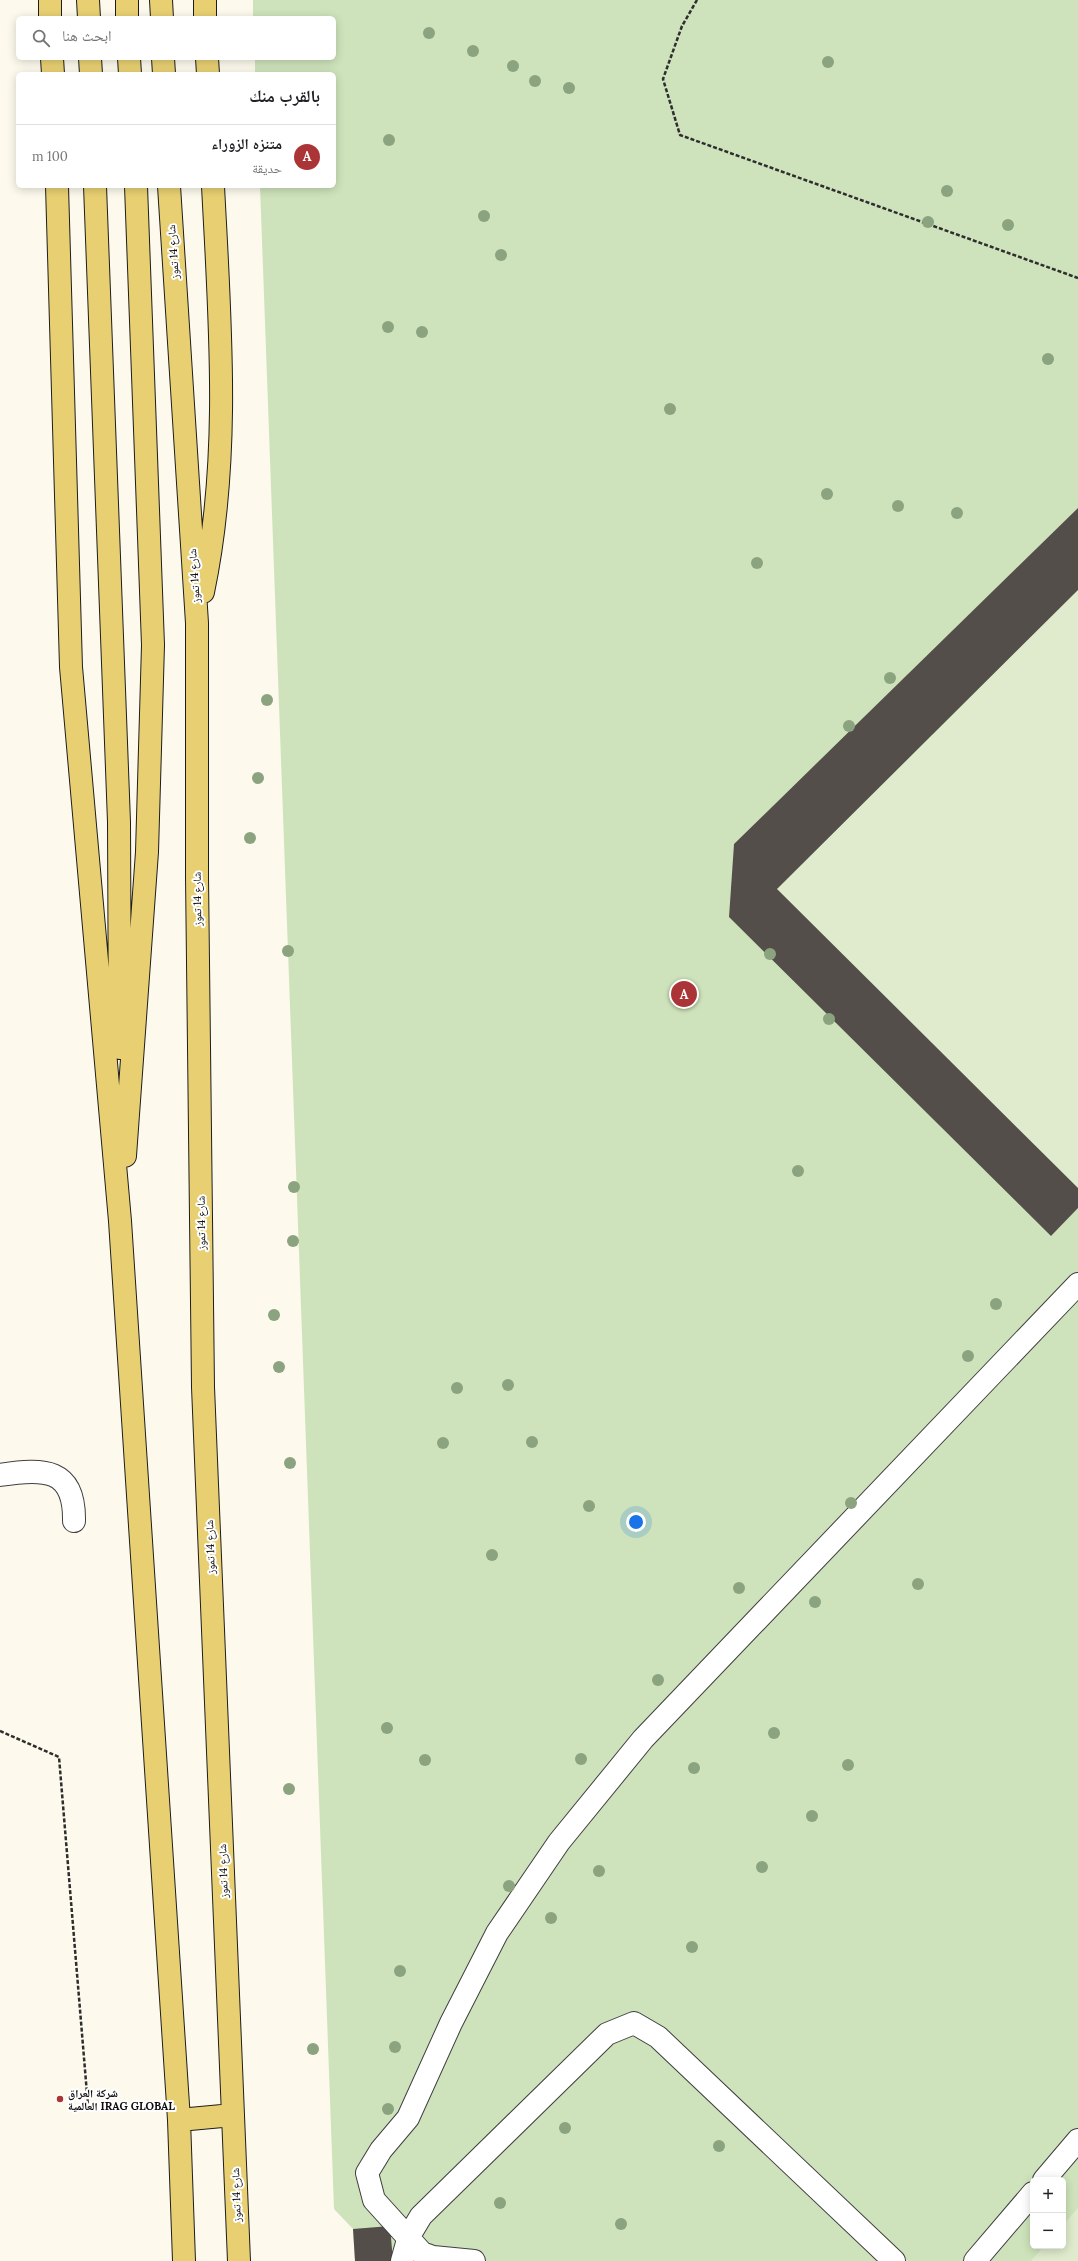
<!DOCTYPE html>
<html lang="ar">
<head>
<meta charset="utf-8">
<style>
	:root { --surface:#fff; --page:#f6f6f6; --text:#202124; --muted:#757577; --line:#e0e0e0; --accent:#ab3536 }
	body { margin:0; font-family:Lora,"Noto Naskh Arabic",serif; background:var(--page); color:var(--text); direction:rtl }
	.controls { position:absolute; right:12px; bottom:12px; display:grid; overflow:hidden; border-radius:6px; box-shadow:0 2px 10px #0003 }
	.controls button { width:36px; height:36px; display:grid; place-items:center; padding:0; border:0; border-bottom:1px solid var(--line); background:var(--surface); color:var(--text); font:20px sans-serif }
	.you { position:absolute; left:636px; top:1522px; width:14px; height:14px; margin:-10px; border:3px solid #fff; border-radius:50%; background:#1a73e8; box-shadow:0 0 0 6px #1a73e833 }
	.badge { display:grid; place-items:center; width:26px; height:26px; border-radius:50%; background:var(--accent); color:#fff; font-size:13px; font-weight:700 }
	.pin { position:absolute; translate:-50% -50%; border:2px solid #fff; box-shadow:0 1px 4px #0006 }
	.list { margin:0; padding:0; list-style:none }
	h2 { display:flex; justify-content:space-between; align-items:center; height:52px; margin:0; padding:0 16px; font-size:17px }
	h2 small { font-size:13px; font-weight:400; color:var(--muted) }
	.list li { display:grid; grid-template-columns:26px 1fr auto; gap:12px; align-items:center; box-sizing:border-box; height:64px; padding:0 16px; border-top:1px solid var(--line) }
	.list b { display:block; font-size:15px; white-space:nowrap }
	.list p { margin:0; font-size:13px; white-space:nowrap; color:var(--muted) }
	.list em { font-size:13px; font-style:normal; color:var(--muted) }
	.icon { flex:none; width:22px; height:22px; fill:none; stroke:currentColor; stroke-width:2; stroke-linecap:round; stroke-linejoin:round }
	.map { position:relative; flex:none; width:1078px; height:2261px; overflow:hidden; direction:ltr }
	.search { position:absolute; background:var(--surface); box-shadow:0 2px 10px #0003; left:16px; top:16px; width:320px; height:44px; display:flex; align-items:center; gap:10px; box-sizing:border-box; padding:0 14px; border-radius:6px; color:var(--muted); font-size:15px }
	.panel { position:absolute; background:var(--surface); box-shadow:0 2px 10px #0003; left:16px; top:72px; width:320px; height:116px; border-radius:6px; direction:rtl }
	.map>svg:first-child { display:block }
	.green { fill:#cee3bb; fill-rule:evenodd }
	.pitch { fill:#dfebcc }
	.building { fill:#534e4a }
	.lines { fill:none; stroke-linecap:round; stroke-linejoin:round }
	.minor-casing { stroke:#3f3f3f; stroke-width:24 }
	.major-casing { stroke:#1d1d1d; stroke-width:24 }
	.path { stroke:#2e2e2e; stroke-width:2.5; stroke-dasharray:4 2; stroke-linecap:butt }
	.minor { stroke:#fff; stroke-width:22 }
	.major { stroke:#e8d072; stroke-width:22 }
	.tree { fill:#8ba37f }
	.poi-dot { fill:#ab3536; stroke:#fff; stroke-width:1.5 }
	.labels { text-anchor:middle; stroke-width:4; stroke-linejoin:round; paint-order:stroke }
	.street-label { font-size:11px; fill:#0c0c0c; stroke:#fff }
	.poi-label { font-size:11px; font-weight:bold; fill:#0c0c0c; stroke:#fff; text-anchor:start }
</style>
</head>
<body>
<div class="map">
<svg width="1078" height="2261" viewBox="0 0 1078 2261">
	<rect width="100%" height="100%" fill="#fdfaed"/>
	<path class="green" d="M253 0H1078V2261H355L353 2229 334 2209 260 186H334V74H255V58H334V18H253ZM1033 2180H1063V2246H1033Z"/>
	<path class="pitch" d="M1078 508V1208L1051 1236 729 917 734 844Z
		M1078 2208V2261H1031L1044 2246H1063V2225Z"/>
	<path class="building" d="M1078 508V590L777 889 1078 1188V1208L1051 1236 729 917 734 844Z
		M390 2226 393 2261H355L353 2229Z"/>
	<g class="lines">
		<defs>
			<path id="minor" d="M0 1475C44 1468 75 1468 74 1521
				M1044 2180 1078 2140
				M402 2261 409 2236 421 2216 607 2034 634 2023 658 2037 894 2261
				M474 2261 433 2257 422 2253 374 2200 367 2173 381 2150 408 2118 451 2023 497 1933 559 1842 643 1739 1078 1284
				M975 2261 1033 2193"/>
			<path id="major" d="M50 0V18
				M88 0 89 18
				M127 0V18
				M161 0 162 18
				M205 0V18
				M52 58 53 74
				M90 58 91 74
				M129 58 130 74
				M163 58 164 74
				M207 58 208 74
				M57 186 71 667 120 1221 179 2120 184 2261
				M95 186 119 822 120 1048
				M169 186 197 623V877L203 1387 239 2261
				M203 592C231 458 220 322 213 186
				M125 1156 147 852 153 645 136 186
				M179 2120 233 2115"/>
		</defs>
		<use href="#minor" class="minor-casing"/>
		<use href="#major" class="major-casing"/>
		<path class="path" d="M697 0 682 26 663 79 680 135 1078 278
			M0 1731 59 1757 88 2106"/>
		<use href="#minor" class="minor"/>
		<use href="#major" class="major"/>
	</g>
	<g class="tree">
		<circle cx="429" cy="33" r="6"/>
		<circle cx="473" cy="51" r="6"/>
		<circle cx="828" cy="62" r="6"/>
		<circle cx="513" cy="66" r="6"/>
		<circle cx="535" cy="81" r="6"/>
		<circle cx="569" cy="88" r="6"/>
		<circle cx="389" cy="140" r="6"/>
		<circle cx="947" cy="191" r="6"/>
		<circle cx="484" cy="216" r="6"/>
		<circle cx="928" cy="222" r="6"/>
		<circle cx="1008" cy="225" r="6"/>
		<circle cx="501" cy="255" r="6"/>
		<circle cx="388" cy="327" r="6"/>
		<circle cx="422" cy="332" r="6"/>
		<circle cx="1048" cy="359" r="6"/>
		<circle cx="670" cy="409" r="6"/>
		<circle cx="827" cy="494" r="6"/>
		<circle cx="898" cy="506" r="6"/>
		<circle cx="957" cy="513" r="6"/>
		<circle cx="757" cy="563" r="6"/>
		<circle cx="890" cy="678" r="6"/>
		<circle cx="267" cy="700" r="6"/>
		<circle cx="849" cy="726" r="6"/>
		<circle cx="258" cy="778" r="6"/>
		<circle cx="250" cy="838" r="6"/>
		<circle cx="288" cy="951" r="6"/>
		<circle cx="770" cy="954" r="6"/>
		<circle cx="829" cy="1019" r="6"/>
		<circle cx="798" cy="1171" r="6"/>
		<circle cx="294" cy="1187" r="6"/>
		<circle cx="293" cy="1241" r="6"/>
		<circle cx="996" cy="1304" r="6"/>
		<circle cx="274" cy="1315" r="6"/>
		<circle cx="968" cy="1356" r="6"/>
		<circle cx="279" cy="1367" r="6"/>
		<circle cx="508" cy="1385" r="6"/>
		<circle cx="457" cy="1388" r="6"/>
		<circle cx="532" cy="1442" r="6"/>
		<circle cx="443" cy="1443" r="6"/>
		<circle cx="290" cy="1463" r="6"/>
		<circle cx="851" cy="1503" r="6"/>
		<circle cx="589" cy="1506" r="6"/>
		<circle cx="492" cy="1555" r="6"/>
		<circle cx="918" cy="1584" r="6"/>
		<circle cx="739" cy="1588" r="6"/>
		<circle cx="815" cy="1602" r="6"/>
		<circle cx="658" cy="1680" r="6"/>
		<circle cx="387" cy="1728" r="6"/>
		<circle cx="774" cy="1733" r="6"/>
		<circle cx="581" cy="1759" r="6"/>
		<circle cx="425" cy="1760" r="6"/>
		<circle cx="848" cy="1765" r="6"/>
		<circle cx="694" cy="1768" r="6"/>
		<circle cx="289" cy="1789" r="6"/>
		<circle cx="812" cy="1816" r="6"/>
		<circle cx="762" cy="1867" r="6"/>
		<circle cx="599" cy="1871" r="6"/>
		<circle cx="509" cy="1886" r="6"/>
		<circle cx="551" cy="1918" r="6"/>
		<circle cx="692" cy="1947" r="6"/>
		<circle cx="400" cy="1971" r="6"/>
		<circle cx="395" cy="2047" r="6"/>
		<circle cx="313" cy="2049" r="6"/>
		<circle cx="388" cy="2109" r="6"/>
		<circle cx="565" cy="2128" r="6"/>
		<circle cx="719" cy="2146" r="6"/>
		<circle cx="500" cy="2203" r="6"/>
		<circle cx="621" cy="2224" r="6"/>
	</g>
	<circle class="poi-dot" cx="60" cy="2099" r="4"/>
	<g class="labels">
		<g class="street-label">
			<text transform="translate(173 252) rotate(-94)" y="4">شارع 14 تموز</text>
			<text transform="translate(194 576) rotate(-94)" y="4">شارع 14 تموز</text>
			<text transform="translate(197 899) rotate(-91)" y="4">شارع 14 تموز</text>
			<text transform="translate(201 1223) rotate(-91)" y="4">شارع 14 تموز</text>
			<text transform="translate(210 1547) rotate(-92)" y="4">شارع 14 تموز</text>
			<text transform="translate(223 1871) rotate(-92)" y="4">شارع 14 تموز</text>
			<text transform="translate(236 2195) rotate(-92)" y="4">شارع 14 تموز</text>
		</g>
		<g class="poi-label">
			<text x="68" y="2097">شركة العراق<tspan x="68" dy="13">العالمية IRAG GLOBAL</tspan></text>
		</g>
	</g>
</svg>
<div class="controls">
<button>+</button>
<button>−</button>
</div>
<div class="you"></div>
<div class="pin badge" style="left:684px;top:994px">A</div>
<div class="search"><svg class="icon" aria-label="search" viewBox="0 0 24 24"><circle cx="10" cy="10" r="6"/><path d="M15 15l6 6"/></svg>ابحث هنا</div>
<section class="panel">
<h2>بالقرب منك<small></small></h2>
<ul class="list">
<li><span class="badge">A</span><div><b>متنزه الزوراء</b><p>حديقة</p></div><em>100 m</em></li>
</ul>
</section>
</div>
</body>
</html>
